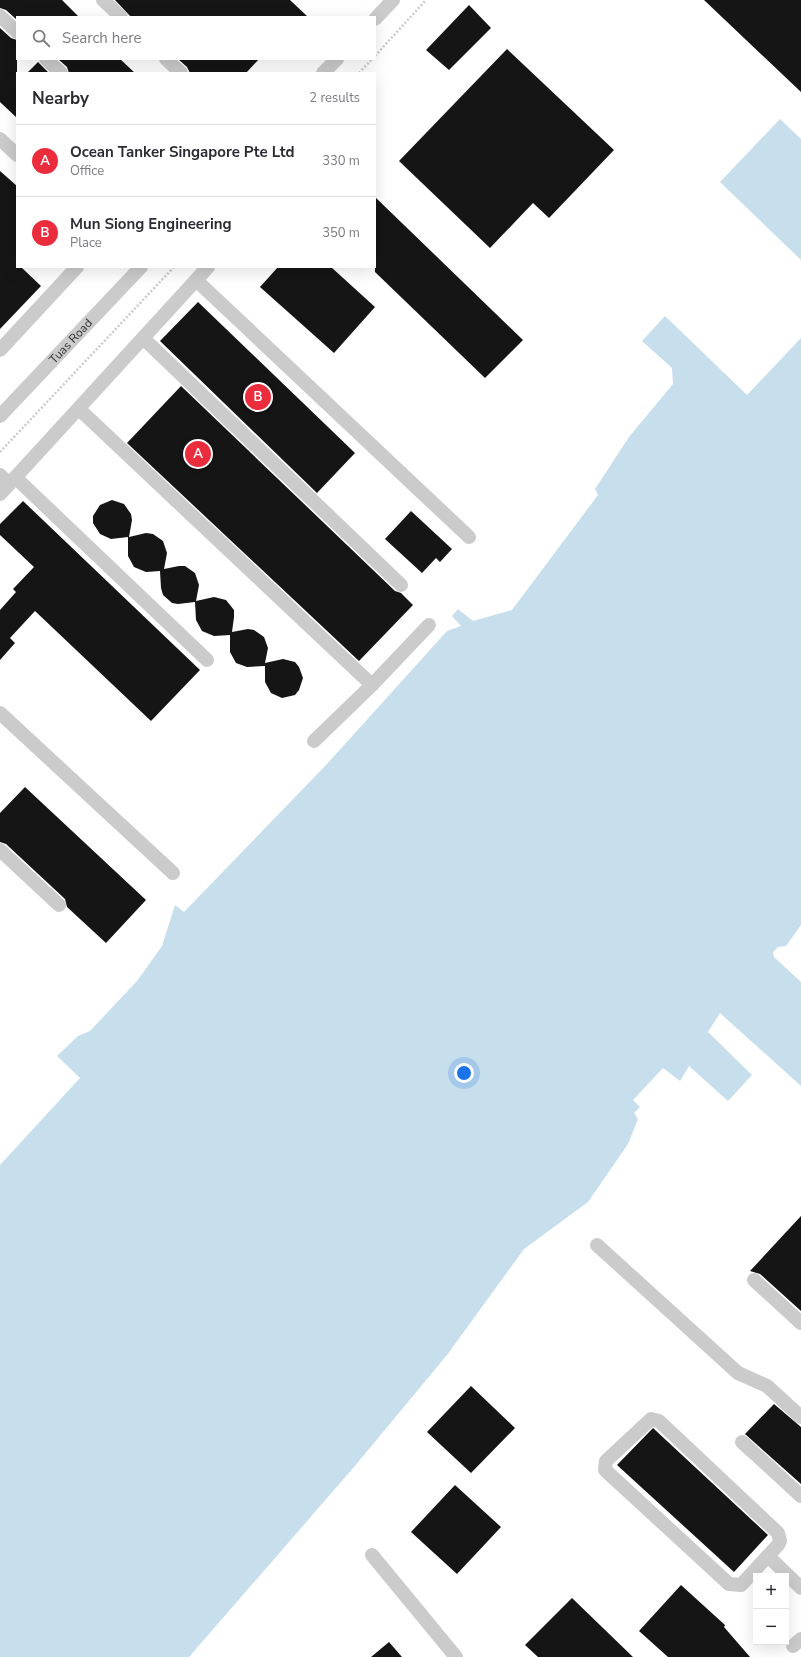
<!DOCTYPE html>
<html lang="en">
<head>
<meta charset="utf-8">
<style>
	:root { --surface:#fff; --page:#f2f2f3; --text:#2b2b33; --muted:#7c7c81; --line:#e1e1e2; --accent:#ea2c3c }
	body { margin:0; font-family:"Nunito Sans",sans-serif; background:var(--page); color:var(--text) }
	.controls { position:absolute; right:12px; bottom:12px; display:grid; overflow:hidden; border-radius:0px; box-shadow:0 4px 16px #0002 }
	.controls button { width:36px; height:36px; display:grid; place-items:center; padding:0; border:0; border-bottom:1px solid var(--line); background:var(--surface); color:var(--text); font:20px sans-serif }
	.you { position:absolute; left:464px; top:1073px; width:14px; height:14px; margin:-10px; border:3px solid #fff; border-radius:50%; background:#1a73e8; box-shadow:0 0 0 6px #1a73e833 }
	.badge { display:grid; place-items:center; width:26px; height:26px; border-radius:50%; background:var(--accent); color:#fff; font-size:13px; font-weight:700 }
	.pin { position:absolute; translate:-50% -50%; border:2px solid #fff; box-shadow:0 1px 4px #0006 }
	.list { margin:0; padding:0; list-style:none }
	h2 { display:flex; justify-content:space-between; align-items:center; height:52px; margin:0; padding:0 16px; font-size:17px }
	h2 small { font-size:13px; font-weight:400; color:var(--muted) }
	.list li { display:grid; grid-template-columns:26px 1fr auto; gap:12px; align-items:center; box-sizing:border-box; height:72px; padding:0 16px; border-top:1px solid var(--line) }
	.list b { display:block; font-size:15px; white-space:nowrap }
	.list p { margin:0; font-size:13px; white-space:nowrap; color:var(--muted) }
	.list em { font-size:13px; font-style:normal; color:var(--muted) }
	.icon { flex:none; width:22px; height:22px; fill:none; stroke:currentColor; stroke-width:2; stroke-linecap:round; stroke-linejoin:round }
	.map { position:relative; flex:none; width:801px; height:1657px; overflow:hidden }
	.search { position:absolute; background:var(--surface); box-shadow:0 4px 16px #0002; left:16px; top:16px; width:360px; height:44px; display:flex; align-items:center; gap:10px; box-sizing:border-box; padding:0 14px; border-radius:0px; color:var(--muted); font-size:15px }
	.panel { position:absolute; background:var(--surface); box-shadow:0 4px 16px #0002; left:16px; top:72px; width:360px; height:196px; border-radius:0px }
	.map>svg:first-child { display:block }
	.water { fill:#c7deec }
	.building { fill:#151515 }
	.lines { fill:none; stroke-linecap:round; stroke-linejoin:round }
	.path { stroke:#cbcbcb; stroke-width:2.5; stroke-dasharray:2 2; stroke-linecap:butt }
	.minor { stroke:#cbcbcb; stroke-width:14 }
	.labels { text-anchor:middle; stroke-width:4; stroke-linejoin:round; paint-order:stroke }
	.street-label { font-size:12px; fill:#2e2e2e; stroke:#fff }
</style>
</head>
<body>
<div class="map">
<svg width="801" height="1657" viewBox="0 0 801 1657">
	<rect width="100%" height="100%" fill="#fff"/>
	<path class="water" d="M780 119 801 139V260L720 182Z
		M665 316 747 395 801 338V925L786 946 778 947 773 952 774 957 801 982V1086L720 1013 708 1032 752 1075 728 1101 689 1066 680 1081 663 1068 633 1100 640 1107 634 1113 638 1119 628 1144 588 1202 524 1249 447 1355 354 1467 189 1657H0V1165L80 1078 57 1056 78 1036 90 1031 137 981 162 946 175 905 184 912 327 764 447 631 461 626 452 616 458 609 473 621 512 610 598 495 595 489 629 437 673 384 672 368 642 341Z"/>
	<path class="building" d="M0 0H62L79 17H17V20L6 10 0 8Z
		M115 0H290L308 17H131Z
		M704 0H801V92Z
		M469 5 491 28 449 70 426 50Z
		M0 28 11 38 17 40V118L0 102Z
		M507 49 614 150 549 218 533 203 490 248 399 161Z
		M58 59H120L135 73H69L67 67Z
		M178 59H259L246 73H190L187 67Z
		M38 62 49 73H27Z
		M0 171 17 186V267H21L41 286 0 329Z
		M375 197 523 340 485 378 375 272Z
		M278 267H331L375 307 334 353 260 287Z
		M198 302 355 453 317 493 160 341Z
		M181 386 395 591 401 593 413 605 359 661 127 443Z
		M112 500 124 504 131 514 132 520 129 537 146 533 153 534 163 541 167 553 164 569 179 566H185L195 573 199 585 196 601 214 597 226 600 234 610V617L232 632 248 629 254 630 264 637 268 648 265 663 283 659 295 662 299 667 303 678 299 690 295 695 282 698 271 693 265 682V666L247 667 236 663 230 652V635L214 636 202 631 196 620 195 602 178 604 172 603 163 595 161 588 160 571 146 572 134 567 128 556V537L111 539 100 534 93 523V516L100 505Z
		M23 501 200 670 151 721 35 611 10 638 15 643 0 660V610L16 592 13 589 34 567 0 535V524Z
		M411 511 452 549 440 562 436 558 422 573 385 539Z
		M25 787 146 900 106 943 67 907 65 899 6 844 0 842V813Z
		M801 1216V1311L760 1274 750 1271Z
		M471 1386 515 1428 471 1473 427 1432Z
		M774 1404 801 1427V1484L745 1434Z
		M653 1428 768 1535 734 1572 617 1465Z
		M455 1485 501 1527 457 1574 411 1532Z
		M681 1585 725 1625 724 1627 750 1657H668L639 1631Z
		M572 1598 633 1657H538L525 1645Z
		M389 1642 402 1657H371Z"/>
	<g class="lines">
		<path class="path" d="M375 56 426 0
			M359 73 372 59
			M0 452 174 267"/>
		<g class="minor">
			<path d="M103 0 121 17"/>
			<path d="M0 16 17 32"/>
			<path d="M375 19 393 0"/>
			<path d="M46 59 61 73"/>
			<path d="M166 59 181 73"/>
			<path d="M323 73 337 59"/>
			<path d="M0 139 17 155"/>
			<path d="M196 280 469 537"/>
			<path d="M143 338 401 585"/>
			<path d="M0 350 77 267"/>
			<path d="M79 409 372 685 314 741"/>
			<path id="s1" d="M0 416 141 267"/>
			<path d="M0 475 9 484"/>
			<path d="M16 478 207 660"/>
			<path d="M0 494 208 267"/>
			<path d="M372 685 429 625"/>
			<path d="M0 713 173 873"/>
			<path d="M0 850 59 905"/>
			<path d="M597 1245 738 1373 767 1386 801 1417"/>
			<path d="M754 1280 801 1323"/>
			<path d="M651 1419 659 1421 778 1533 780 1541 778 1545 741 1585 729 1584 605 1470 606 1461Z"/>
			<path d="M742 1442 801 1496"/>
			<path d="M372 1555 456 1657"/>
			<path d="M768 1556 801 1588"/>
			<path d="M793 1646 801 1639"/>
		</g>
	</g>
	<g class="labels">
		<g class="street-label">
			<text dy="4" stroke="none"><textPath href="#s1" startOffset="103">Tuas Road</textPath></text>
		</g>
	</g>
</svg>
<div class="controls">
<button>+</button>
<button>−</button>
</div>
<div class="you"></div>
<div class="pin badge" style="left:198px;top:454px">A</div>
<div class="pin badge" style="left:258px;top:397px">B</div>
<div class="search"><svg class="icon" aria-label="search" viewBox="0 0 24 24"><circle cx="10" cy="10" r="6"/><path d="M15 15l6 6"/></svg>Search here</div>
<section class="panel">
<h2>Nearby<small>2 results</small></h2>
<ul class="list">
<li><span class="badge">A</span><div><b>Ocean Tanker Singapore Pte Ltd</b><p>Office</p></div><em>330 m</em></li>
<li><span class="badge">B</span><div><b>Mun Siong Engineering</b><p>Place</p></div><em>350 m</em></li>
</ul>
</section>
</div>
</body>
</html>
